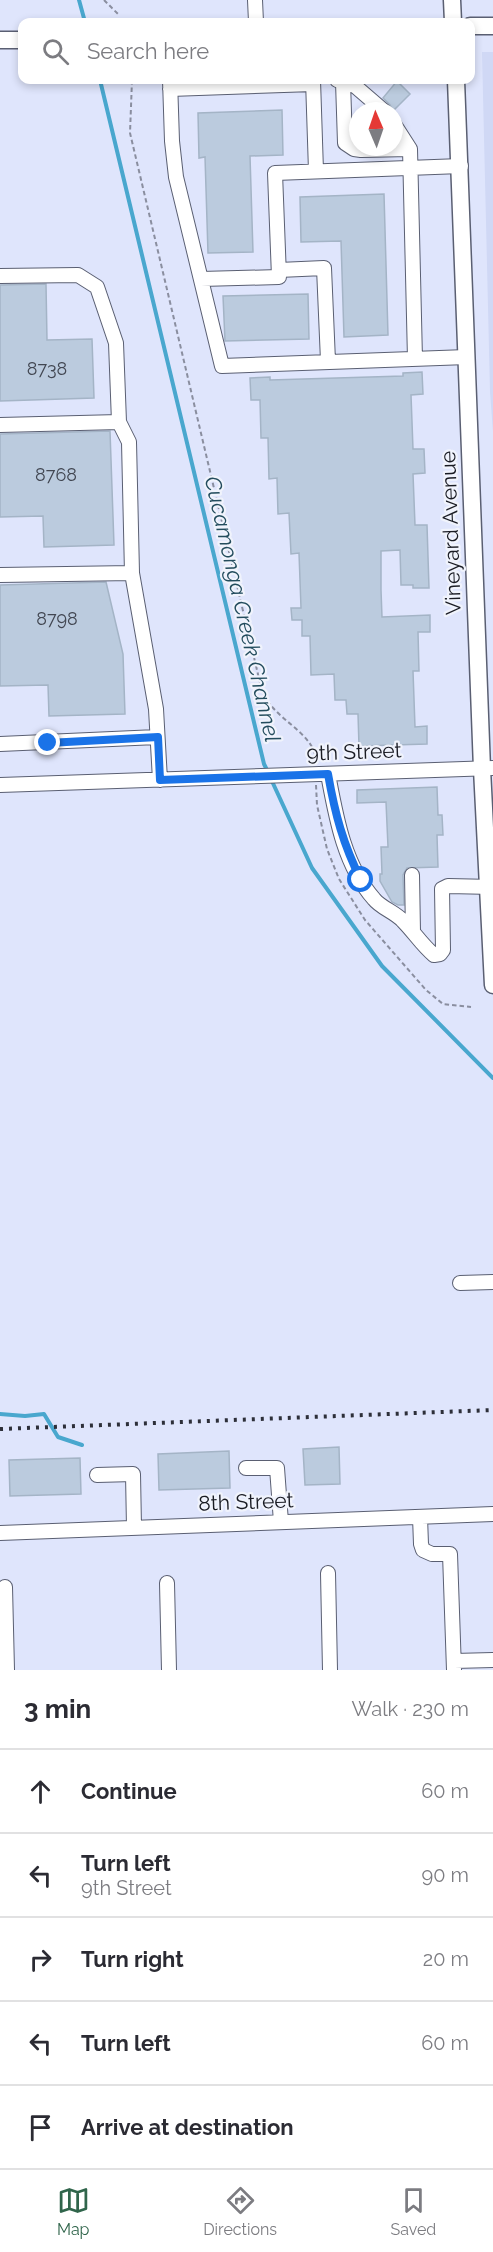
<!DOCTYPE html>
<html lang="en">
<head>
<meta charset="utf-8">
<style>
	:root { --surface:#fff; --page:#f7f7f7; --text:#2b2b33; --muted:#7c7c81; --line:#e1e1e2; --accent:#30654b }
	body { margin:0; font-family:Raleway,sans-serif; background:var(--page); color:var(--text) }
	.compass { position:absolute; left:349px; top:102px; width:54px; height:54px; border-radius:50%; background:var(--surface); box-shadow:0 3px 9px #0003; rotate:358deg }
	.stop { position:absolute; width:18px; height:18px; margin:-14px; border:4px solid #1a73e8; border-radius:50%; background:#fff }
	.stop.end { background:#1a73e8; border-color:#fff; box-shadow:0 2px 6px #0008 }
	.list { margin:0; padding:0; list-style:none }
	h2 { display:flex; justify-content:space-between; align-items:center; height:78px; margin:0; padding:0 24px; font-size:26px }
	h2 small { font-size:20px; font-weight:400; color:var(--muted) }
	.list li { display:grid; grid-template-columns:39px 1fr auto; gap:18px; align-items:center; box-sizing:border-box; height:84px; padding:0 24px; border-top:2px solid var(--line) }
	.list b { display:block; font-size:22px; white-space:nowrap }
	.list p { margin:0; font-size:20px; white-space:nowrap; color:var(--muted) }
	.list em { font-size:20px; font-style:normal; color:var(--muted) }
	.icon { flex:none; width:33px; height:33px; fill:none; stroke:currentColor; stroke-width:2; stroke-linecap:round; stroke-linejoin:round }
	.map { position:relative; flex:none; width:493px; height:1670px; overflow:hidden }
	.search { position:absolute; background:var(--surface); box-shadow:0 3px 9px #0003; left:18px; right:18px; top:18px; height:66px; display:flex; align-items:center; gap:15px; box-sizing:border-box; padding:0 21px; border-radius:12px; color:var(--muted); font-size:22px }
	.sheet { height:498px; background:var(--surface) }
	nav { display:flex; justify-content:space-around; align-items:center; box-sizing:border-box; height:84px; border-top:2px solid var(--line); background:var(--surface); font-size:16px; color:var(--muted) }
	nav a { display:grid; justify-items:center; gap:3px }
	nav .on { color:var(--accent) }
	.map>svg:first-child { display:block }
	.built { fill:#d0d8f5 }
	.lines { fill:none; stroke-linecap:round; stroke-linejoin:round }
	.stream { stroke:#49a7ce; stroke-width:4 }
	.building { fill:#bbcbde; stroke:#a4b4c6; stroke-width:1.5 }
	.minor-casing { stroke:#5a5f72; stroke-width:16 }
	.major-casing { stroke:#5a5f72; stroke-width:19 }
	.path { stroke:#8a8e9f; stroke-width:2; stroke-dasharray:4.5 3; stroke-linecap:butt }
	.minor { stroke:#fff; stroke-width:14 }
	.major { stroke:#fff; stroke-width:16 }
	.rail { stroke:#2d2f39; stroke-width:4; stroke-dasharray:3 6; stroke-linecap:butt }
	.route { stroke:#1a73e8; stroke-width:8 }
	.labels { text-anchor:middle; stroke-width:4.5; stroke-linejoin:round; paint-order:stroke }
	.number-label { font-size:18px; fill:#424752 }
	.street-label { font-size:21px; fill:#191b23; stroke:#f0f3fc }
	.water-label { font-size:22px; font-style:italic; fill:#234c5d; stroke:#f0f3fc }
</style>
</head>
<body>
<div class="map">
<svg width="493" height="1670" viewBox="0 0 493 1670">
	<rect width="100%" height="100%" fill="#dfe5fc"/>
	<path class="built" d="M482 52H493V432L490 392Z"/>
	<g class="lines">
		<path class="stream" d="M79 0 85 22
			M100 80 264 764 268 772
			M271 779 312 868 382 966 493 1078
			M0 1414 25 1416 44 1414 58 1437 82 1445"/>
	</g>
	<path class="building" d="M397 81 410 94 393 111 390 105 383 98Z
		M282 110 283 155 250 156 253 252 208 253 205 157 199 158 198 113Z
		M384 194 388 335 344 337 341 241 301 242 300 197Z
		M46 284 47 340 92 339 94 398 0 401V285Z
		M308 294 309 339 225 341 223 296Z
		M422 372 423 394 411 395 413 449H424L425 473 413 474 415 525H427L429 588H413V585H401L400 550 381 551V590L382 617 430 615V632H418L419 671H413L415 727 427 726V744L359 746 358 714H347L346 700H335L334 674 311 675 310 636H302V620H292L291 608H301L299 553 291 554 289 513 278 514 277 478 269 479 268 438H261L260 400H251L250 378 270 377V380L403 376V373Z
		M110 431 114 545 44 547 43 516 0 517V434Z
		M106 582 123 654 125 714 49 716 48 685 0 686V585Z
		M437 787 438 815H442L443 835H437L438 867 407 868 403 875 404 905H398L392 902 380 881V874H382L381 847H388L386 802 357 803V790Z
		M339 1447 340 1484 305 1485 303 1449Z
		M229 1451 230 1488 159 1490 158 1454Z
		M80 1458 81 1494 10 1496 9 1460Z"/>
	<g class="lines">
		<defs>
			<path id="minor" d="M255 0 256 22
				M170 80 172 141 176 177 222 366 467 357
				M313 80 316 171
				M337 80 355 86 384 111
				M343 82 345 143 354 149 361 150 410 149
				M170 89 313 84
				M394 124 410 149 415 359
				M279 270 324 268 328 361
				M0 276 78 275 97 287 116 343 119 422 129 442 132 573 156 709 160 780
				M201 279 279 277 275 173 461 166
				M0 425 119 422
				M0 575 132 573
				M0 744 157 737
				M328 774C336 817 344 865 374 899 381 908 395 912 403 921 414 932 422 945 434 955L440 954 443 950 442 889 448 886 493 887
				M0 785 493 768
				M412 875 413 932
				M460 1283 493 1282
				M246 1468H277L281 1522
				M97 1475 133 1474 134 1527
				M420 1517 421 1544 423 1550 432 1554H450L454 1670
				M0 1533 493 1514
				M328 1573 330 1670
				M167 1583 169 1670
				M5 1587 7 1670
				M454 1661 493 1660"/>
			<path id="major" d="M452 0 453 22
				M470 26H493
				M0 40H22
				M456 80 482 769 493 985"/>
		</defs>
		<use href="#minor" class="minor-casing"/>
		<use href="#major" class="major-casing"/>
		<path class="path" d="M104 0 118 14
			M132 80 130 133 261 687C269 719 316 731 316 762
			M316 785 317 805 327 849 339 879 365 920 426 990 443 1004 471 1007"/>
		<use href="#minor" class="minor"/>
		<use href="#major" class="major"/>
		<path class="rail" d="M0 1429 493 1410"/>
	</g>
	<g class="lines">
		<path class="route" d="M48 743 158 737 160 780 328 774C335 814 343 844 361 880"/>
	</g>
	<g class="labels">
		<g class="number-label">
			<text x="47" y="375">8738</text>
			<text x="56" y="481">8768</text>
			<text x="57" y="625">8798</text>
		</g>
		<g class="street-label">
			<text transform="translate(451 533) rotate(-92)" y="7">Vineyard Avenue</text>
			<text transform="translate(354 752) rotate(-2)" y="7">9th Street</text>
			<text transform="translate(246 1502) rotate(-2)" y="7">8th Street</text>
		</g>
		<g class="water-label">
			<text transform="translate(243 609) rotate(77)" y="8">Cucamonga Creek Channel</text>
		</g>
	</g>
</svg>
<svg class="compass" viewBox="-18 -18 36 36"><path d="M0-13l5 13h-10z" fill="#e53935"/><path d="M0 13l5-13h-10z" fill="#7c7c81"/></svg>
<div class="stop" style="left:361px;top:880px"></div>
<div class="stop end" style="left:48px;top:743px"></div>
<div class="search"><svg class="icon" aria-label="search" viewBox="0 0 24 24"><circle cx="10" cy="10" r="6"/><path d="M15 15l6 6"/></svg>Search here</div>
</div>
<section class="sheet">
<h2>3 min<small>Walk · 230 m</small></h2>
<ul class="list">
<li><svg class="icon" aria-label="ahead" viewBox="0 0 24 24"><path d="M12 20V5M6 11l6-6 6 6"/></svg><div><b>Continue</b></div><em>60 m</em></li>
<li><svg class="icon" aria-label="left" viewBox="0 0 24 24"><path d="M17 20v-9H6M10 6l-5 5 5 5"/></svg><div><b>Turn left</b><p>9th Street</p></div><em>90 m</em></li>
<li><svg class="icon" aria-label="right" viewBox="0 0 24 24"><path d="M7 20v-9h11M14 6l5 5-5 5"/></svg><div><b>Turn right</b></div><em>20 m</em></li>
<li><svg class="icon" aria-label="left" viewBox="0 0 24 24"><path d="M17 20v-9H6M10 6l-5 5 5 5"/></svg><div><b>Turn left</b></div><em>60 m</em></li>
<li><svg class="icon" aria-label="arrive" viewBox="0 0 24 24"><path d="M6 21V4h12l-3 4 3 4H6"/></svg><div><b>Arrive at destination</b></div></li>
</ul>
</section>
<nav>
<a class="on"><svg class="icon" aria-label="map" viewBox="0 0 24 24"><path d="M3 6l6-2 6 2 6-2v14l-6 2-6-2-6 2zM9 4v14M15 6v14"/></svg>Map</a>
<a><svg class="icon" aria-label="directions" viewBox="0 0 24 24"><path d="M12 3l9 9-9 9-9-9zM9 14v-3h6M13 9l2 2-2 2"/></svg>Directions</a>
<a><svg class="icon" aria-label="saved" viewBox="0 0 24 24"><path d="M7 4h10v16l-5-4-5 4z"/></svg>Saved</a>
</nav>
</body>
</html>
